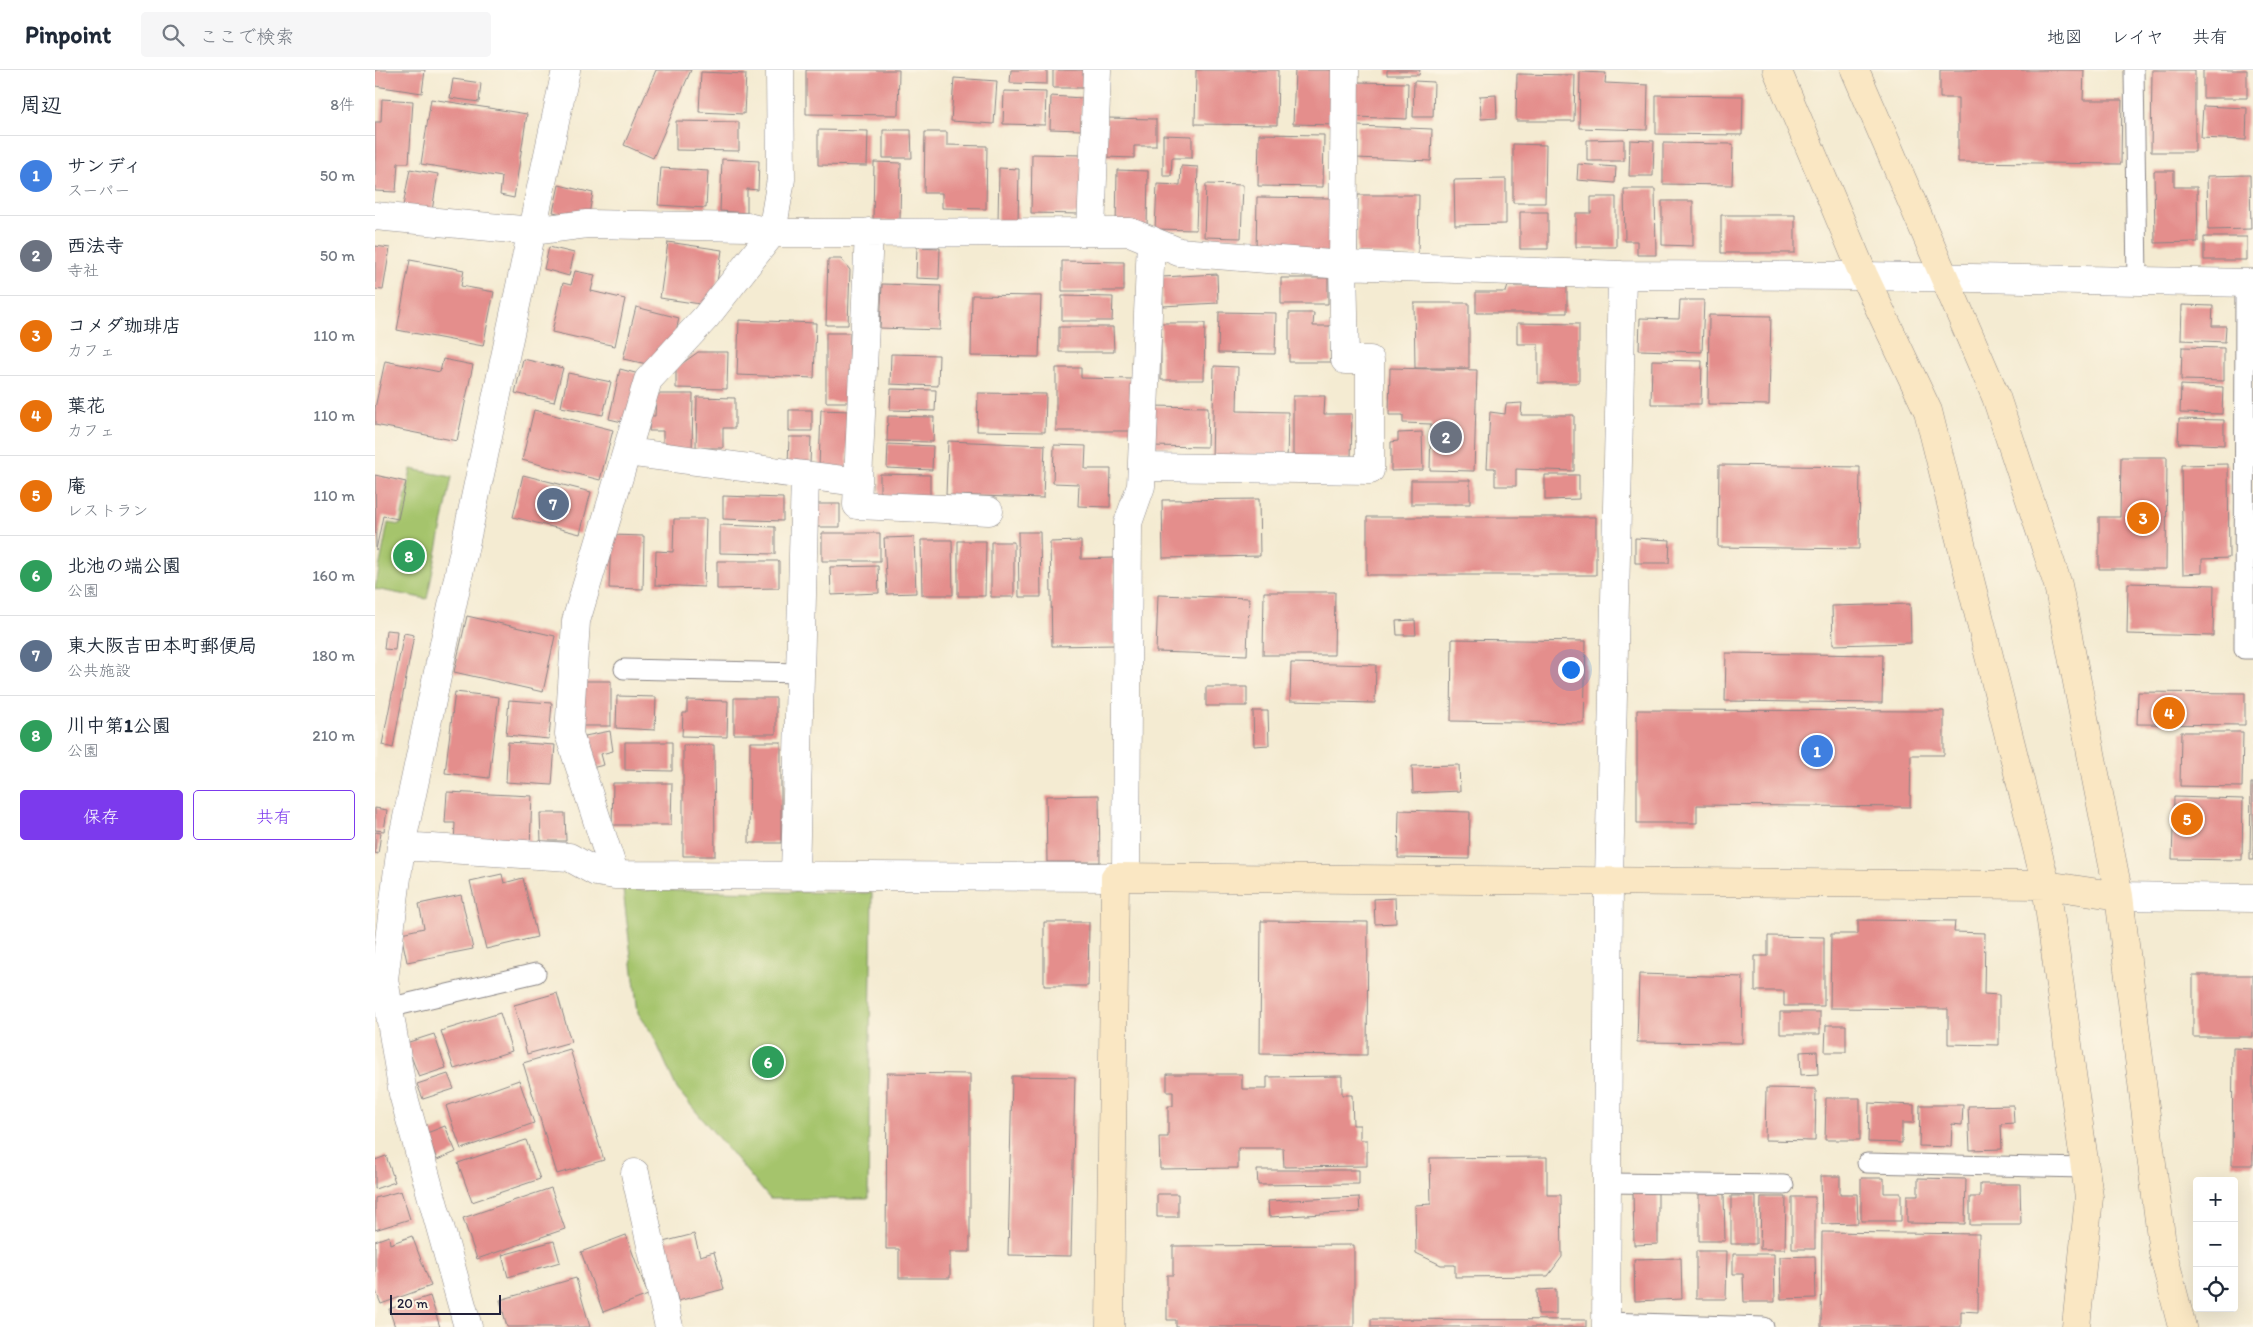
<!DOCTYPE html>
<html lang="ja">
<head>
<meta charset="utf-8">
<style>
	:root { --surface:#fff; --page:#f6f6f7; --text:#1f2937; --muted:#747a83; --line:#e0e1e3; --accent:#7c3aed }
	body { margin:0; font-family:Itim,"Klee One",sans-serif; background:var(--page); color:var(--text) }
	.controls { position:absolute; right:15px; bottom:15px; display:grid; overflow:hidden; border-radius:5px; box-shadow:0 5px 20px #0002 }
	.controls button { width:45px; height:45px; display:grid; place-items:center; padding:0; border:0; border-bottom:1px solid var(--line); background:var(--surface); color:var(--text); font:25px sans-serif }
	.scale { position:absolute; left:15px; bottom:12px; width:111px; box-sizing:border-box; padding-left:5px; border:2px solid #22223b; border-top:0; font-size:14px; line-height:18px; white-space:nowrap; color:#22223b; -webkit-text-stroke:4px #fcf5e5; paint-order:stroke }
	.you { position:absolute; left:1195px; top:599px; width:18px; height:18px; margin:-12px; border:4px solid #fff; border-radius:50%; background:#1a73e8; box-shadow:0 0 0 8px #1a73e833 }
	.badge { display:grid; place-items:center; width:32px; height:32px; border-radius:50%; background:var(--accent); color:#fff; font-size:16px; font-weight:700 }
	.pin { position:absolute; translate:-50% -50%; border:2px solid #fff; box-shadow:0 1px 5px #0006 }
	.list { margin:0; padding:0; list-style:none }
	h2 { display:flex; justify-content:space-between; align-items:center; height:65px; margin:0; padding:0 20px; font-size:21px }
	h2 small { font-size:16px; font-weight:400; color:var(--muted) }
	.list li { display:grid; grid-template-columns:32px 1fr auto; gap:15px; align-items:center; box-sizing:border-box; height:80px; padding:0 20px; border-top:1px solid var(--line) }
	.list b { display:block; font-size:19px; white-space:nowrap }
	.list p { margin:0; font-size:16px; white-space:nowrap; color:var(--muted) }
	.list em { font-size:16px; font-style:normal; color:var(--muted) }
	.actions { display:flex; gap:10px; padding:15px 20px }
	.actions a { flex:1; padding:11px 0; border:1px solid var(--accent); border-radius:5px; text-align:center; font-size:18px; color:var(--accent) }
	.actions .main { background:var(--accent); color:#fff }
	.icon { flex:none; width:28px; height:28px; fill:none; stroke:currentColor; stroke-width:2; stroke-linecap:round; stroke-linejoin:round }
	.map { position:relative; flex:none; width:1878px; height:1257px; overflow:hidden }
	header { display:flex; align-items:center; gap:30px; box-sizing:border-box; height:70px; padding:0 25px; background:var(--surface); border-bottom:1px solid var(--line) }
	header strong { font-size:24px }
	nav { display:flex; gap:28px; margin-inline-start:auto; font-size:18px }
	.search { width:350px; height:45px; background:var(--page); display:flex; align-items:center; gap:12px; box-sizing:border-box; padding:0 18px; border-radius:5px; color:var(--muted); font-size:19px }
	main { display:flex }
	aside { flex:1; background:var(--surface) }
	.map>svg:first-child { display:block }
	.green { fill:#a5c46c; stroke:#647354 }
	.building { fill:#e48e8c }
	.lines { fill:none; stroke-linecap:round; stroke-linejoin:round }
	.lane-casing { stroke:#8b8686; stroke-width:21 }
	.street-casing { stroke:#8b8686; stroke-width:29 }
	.secondary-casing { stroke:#8b8686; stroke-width:29 }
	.lane { stroke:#fff; stroke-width:19 }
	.street { stroke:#fff; stroke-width:28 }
	.secondary { stroke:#fae7c3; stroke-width:28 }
</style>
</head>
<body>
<header>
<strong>Pinpoint</strong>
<div class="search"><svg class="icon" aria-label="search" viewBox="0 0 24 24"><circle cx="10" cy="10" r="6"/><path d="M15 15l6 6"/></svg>ここで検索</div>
<nav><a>地図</a><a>レイヤ</a><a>共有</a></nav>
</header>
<main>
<aside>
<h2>周辺<small>8件</small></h2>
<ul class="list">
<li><span class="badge" style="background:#3f7fe0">1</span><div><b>サンディ</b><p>スーパー</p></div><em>50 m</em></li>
<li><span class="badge" style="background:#6b7280">2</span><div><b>西法寺</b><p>寺社</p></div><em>50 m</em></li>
<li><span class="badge" style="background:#e8710a">3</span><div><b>コメダ珈琲店</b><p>カフェ</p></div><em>110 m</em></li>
<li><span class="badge" style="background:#e8710a">4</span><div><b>葉花</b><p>カフェ</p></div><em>110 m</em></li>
<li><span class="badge" style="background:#e8710a">5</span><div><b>庵</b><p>レストラン</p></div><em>110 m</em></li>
<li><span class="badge" style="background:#2e9e5b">6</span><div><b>北池の端公園</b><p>公園</p></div><em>160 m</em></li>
<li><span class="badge" style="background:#5c6f8a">7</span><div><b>東大阪吉田本町郵便局</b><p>公共施設</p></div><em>180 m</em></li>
<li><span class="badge" style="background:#2e9e5b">8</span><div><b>川中第1公園</b><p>公園</p></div><em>210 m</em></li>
</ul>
<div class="actions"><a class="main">保存</a><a>共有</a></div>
</aside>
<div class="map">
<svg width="1878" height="1257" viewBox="0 0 1878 1257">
	<rect width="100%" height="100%" fill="#fcf5e5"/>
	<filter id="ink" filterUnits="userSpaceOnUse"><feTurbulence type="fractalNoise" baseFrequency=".02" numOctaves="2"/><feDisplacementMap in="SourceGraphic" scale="10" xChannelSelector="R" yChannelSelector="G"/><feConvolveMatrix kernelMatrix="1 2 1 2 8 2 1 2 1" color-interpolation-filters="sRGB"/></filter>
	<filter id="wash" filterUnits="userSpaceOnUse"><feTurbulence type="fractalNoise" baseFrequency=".0096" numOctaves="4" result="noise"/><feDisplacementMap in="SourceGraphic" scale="20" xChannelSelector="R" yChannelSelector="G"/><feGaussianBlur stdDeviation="1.12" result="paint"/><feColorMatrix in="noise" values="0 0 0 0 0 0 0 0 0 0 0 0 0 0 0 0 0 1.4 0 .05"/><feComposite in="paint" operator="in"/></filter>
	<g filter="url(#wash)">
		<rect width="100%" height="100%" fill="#f4ebd2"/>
		<path class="green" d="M36 399 77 407 52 529 0 519 13 453 25 455Z
			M248 820 497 823 493 1129H395L302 1019 278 965 263 943Z"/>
		<g id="blocks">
			<path class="building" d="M0 0H50L47 23 0 16Z
				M281 0H316L278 88 249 75Z
				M431 0H524L523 45 431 44Z
				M636 0H672V14L635 13Z
				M678 0H710V18H678Z
				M821 0H903L902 55 820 54Z
				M920 0H962L960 55 918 54Z
				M1012 0H1045L1044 5H1012Z
				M1565 0H1709L1708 30H1747L1746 94 1583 92V28H1565Z
				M1777 0H1820V82H1776Z
				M1828 0H1872V28H1828Z
				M326 2 371 4 369 44 324 42Z
				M1205 2 1231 3 1230 13 1273 15 1272 60 1204 58Z
				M1142 4 1200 5 1199 51H1141Z
				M579 8 622 11 619 54 576 51Z
				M78 9 106 13 104 32 75 28Z
				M1039 11 1059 12 1058 47H1038Z
				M981 12 1033 13 1032 49 980 47Z
				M629 21 671 22 670 55 628 54Z
				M1121 25 1122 48 1106 49 1105 26Z
				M1281 25 1368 26 1367 65 1281 64Z
				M676 26 707 28 706 60 675 59Z
				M7 29 38 31 34 93H23L21 122 0 121V52H6Z
				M56 29 152 44 139 128 125 125 127 107 46 94Z
				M1828 36 1872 38 1871 70 1826 68Z
				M731 48 781 49V76H759V88L730 87Z
				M301 51 364 52V81L301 80Z
				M983 56 1057 59 1056 91 981 88Z
				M443 60 493 61 492 96 443 95Z
				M508 60H536L537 88H508Z
				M550 62H572V75L612 76 611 139 567 138V123H549Z
				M884 64 949 65 948 117 883 116Z
				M788 65 817 66V88H797L796 106H788Z
				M1249 69V91H1212V70Z
				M1255 70 1279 71 1278 106H1254Z
				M1288 73 1358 74 1357 115 1288 114Z
				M1138 74 1171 75 1170 133H1138Z
				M657 84 707 85 705 144 656 143Z
				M347 89 384 91 383 120 372 119V143L345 141Z
				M499 92 526 93 525 151H498Z
				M1203 94 1241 97 1240 113 1202 110Z
				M806 96 823 97 821 160 780 159 782 114 805 115Z
				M286 98 333 101 331 138 283 135Z
				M624 98 644 99 643 153H623Z
				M35 99 63 104 57 141 28 136Z
				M742 100 773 101 772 157 741 156Z
				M1779 101H1799V117H1822L1823 172 1780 173Z
				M1875 105 1876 159 1833 160 1832 106Z
				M1131 109V154L1080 155 1079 110Z
				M831 114 868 115 866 168 829 167Z
				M184 115 218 123 213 149 178 142Z
				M1249 119H1280L1281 185H1262V171H1250Z
				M983 125H1044L1043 185 982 183Z
				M882 127 957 128 956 183 881 182Z
				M1216 127H1241V177H1201V143H1216Z
				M1287 131H1318V176L1287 175Z
				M1145 142H1173V179H1145Z
				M1346 145H1420V183H1346Z
				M1829 167H1872V190H1829Z
				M293 172 347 180 340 225 332 235 285 228Z
				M0 176 15 178 8 220 0 219Z
				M174 177 199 183 194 206 169 199Z
				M542 177 565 178 564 209 541 208Z
				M453 189H466L475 200 473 255H451Z
				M35 190 89 200 86 216 119 222 108 276 22 260Z
				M687 191 749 192V221H687Z
				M200 201 220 205 216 221 250 229 240 276 177 262 188 213 196 215Z
				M842 204 843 233 788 236 787 207Z
				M906 208H953V234H906Z
				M507 214 566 216 565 260 505 258Z
				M1133 216H1192V243H1101V222H1131Z
				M597 225 666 226 664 287 596 286Z
				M687 226 738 227 737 251H687Z
				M1305 230H1329L1327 282 1264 280 1265 248 1304 249Z
				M1039 233H1094V298H1040Z
				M1807 235 1838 236 1837 256H1851L1850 272 1806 270Z
				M261 237 304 248 299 271 277 295 248 289Z
				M844 242 901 243 900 284 843 283Z
				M914 243H939L938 256H956V292H914Z
				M1334 245 1396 246 1394 335 1333 334Z
				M364 250 441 253 439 308 362 305Z
				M786 253H830L829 310H786Z
				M1142 253 1204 254V313H1163V274H1142Z
				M684 257H738L739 282H684Z
				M451 263H475V332H451Z
				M1807 277 1849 278V311L1806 310Z
				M323 282H353L352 319 301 318V298Z
				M516 284 564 285 563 316 515 314Z
				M68 289 98 295 82 371 0 355V338L10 291 65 302Z
				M148 289 188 298 179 332 140 323Z
				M1277 290 1327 291 1326 334H1276Z
				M839 296 863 297 862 341 913 342 912 393 837 392Z
				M681 298H706V308L757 309V361H681Z
				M1015 298 1102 300 1099 401 1055 400 1056 354 1028 353V345H1014Z
				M245 299 268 305 256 354 234 349Z
				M193 303 236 312 228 345 186 337Z
				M1806 315 1848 317 1847 344 1805 343Z
				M516 319 561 320 560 341 515 340Z
				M603 323 671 324 670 362 602 361Z
				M281 324H318L317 383 288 382V361H274L275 346H280Z
				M918 326H950L949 344H977L976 389 918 388Z
				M322 327 360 328V358H348V378H321Z
				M1147 333 1146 345H1199V401L1141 399V416H1120V398H1112L1115 342 1130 344 1131 334Z
				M776 336 833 337 832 377 775 376Z
				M159 340 238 360 225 410 147 390Z
				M414 340H437V361H414Z
				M446 340 475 341 472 399 444 397Z
				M513 346 559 347 558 372 512 371Z
				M1804 349 1849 350V375L1803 373Z
				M1047 362 1048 400 1016 401V372L1023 371V363Z
				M414 367H436L435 395H413Z
				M573 371 670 375 668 428 571 425Z
				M513 374 558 376 557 400 512 398Z
				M679 375 711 376 710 399H736L735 437 703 436 704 414 678 413Z
				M1746 387H1792L1791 499H1724V447H1745Z
				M1853 394 1854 488 1827 489V503L1808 504 1806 395Z
				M1344 395 1485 397 1484 479 1343 477Z
				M505 404 555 405V429L505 428Z
				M0 405 31 412 23 449 8 446 1 480Z
				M148 405 216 422 205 464 138 447Z
				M1170 405H1204V429L1170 430Z
				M1036 410H1095V434H1036Z
				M348 426 408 428V451L348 449Z
				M884 429 885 486 788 488 787 430Z
				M440 434H465V457H440Z
				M992 447H1221V505H992Z
				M299 449H331L329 517 280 515 281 481 298 482Z
				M345 455 400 457V484L345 483Z
				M643 462H665L666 527H644Z
				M447 463H505V491H447Z
				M236 465 269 466 268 519 234 518Z
				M539 467 541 523 512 524 509 468Z
				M1260 468 1295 470 1294 493H1260Z
				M546 470H577L578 525H547Z
				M583 471H611L610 526H583Z
				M706 471V489L739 488 740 575 677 576 675 472Z
				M616 472H639V527H616Z
				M342 491H404V518L342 519Z
				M503 496 504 523 456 525 455 497Z
				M1753 513 1839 515 1838 566 1752 564Z
				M889 522H960L959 585H888Z
				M783 525 874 528 872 585 781 582Z
				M1535 534 1536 573 1458 575 1457 536Z
				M92 546 180 566 168 622 79 602Z
				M1040 550 1041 565H1022L1021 551Z
				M11 560 22 561 20 580 9 579Z
				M29 563 39 565 18 678 7 675Z
				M1077 569 1211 571 1209 653 1076 651Z
				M1351 583 1508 585 1507 633 1350 631Z
				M916 593 1001 595 1000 633 915 631Z
				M208 611H236V656H207Z
				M831 617H872V636H831Z
				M80 622 124 627 114 708 70 703Z
				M1763 622 1870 623V655L1762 654Z
				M242 626 281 627 280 660 241 658Z
				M359 628H401V664H359Z
				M134 630 177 633 174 669 131 665Z
				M312 630 353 631 352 667 307 666 308 643H312Z
				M1262 640 1569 641V685H1536L1535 737 1322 735V753H1262Z
				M878 641H893L894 675 879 676Z
				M235 661 238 681 226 684 229 695 216 698 210 666Z
				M1806 662H1868L1867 717 1805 716Z
				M133 672 180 675 177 715 131 712Z
				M250 672H297V701L250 700Z
				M375 672H406V773H374Z
				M308 675H339L340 786H308Z
				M1084 695 1085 721 1038 723 1037 696Z
				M238 713H297L296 755H237Z
				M1876 713H1878V790H1875Z
				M72 722 157 726 155 777 79 774 80 753H70Z
				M724 725 725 792H672L671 726Z
				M1799 727 1868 729 1867 790 1797 789Z
				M0 738 12 740 9 761 0 760Z
				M1024 740 1095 742 1094 789 1023 788Z
				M165 743H190L191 771H166Z
				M0 762 6 763 3 784 0 783Z
				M127 804 129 813 148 808 162 867 111 879 95 811Z
				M86 825 98 879 32 892 26 863 49 858 44 834Z
				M1020 828 1021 853 1000 854 999 829Z
				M1483 850 1580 851 1579 862 1610 863 1609 924 1624 925V975L1573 974V939L1455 938 1456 864H1483Z
				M886 851 993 852 992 985 885 984Z
				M669 852H714L713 916H669Z
				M1393 866 1449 867V936H1409V921H1380V886H1393Z
				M1264 904 1368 907 1367 973 1262 972Z
				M1818 905H1878V967H1818Z
				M182 923 196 972 152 984 139 935Z
				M1405 942H1445V964H1405Z
				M125 943 137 981 79 999 66 961Z
				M1451 955H1471V982H1450Z
				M59 964 71 998 44 1007 31 973Z
				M1858 978 1878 979V1095H1857Z
				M195 979 229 1090 182 1104 148 993Z
				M1442 981 1443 1004 1426 1005 1425 982Z
				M512 1003 595 1004V1182H575V1208H524V1179H511Z
				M73 1004 79 1019 48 1029 42 1014Z
				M792 1004H867V1019H892V1007L967 1006V1025H977L978 1055H985V1070H992V1096L909 1097 908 1078H863V1098L785 1099 784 1067H793V1036H798V1022H792Z
				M637 1006 700 1007 696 1186 633 1185Z
				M144 1010 159 1053 86 1079 71 1036Z
				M1391 1018 1441 1019 1440 1071 1390 1070Z
				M1451 1028H1485V1070H1450Z
				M1494 1033 1539 1035V1053H1527V1073L1493 1072Z
				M1545 1035H1588L1587 1055 1577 1054 1576 1077 1544 1076Z
				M1638 1035 1639 1053 1626 1054 1627 1079 1595 1080 1593 1036Z
				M70 1056 81 1082 62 1090 52 1063Z
				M151 1070 165 1109 97 1132 83 1093Z
				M11 1086 20 1112 0 1119V1090Z
				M1172 1087V1125H1186L1187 1187 1173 1206 1080 1207V1195H1066L1041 1183 1040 1135 1056 1134 1055 1088Z
				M882 1100H984V1114L883 1115Z
				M1446 1106H1465V1124H1482L1483 1153 1447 1154Z
				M1486 1108H1509V1123H1526V1151H1486Z
				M1543 1108 1591 1109 1590 1154 1532 1153V1125H1543Z
				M1605 1114H1645L1646 1155H1595V1127H1605Z
				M176 1118 190 1159 102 1189 88 1148Z
				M26 1121 35 1149 0 1160V1128Z
				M1258 1122H1283V1174L1259 1175Z
				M782 1124H803V1147H782Z
				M1324 1124H1349L1350 1171H1324Z
				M1356 1126H1381V1174H1356Z
				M984 1127 985 1142 894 1147 893 1131Z
				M1386 1127H1411L1410 1179H1385Z
				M1417 1127H1440V1179H1417Z
				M1447 1162 1604 1164 1603 1242 1586 1241V1257H1446Z
				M319 1164 325 1186 339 1182 349 1219 303 1231 288 1172Z
				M251 1165 273 1225 228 1242 206 1182Z
				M14 1166 15 1174 37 1166 56 1216 6 1234 0 1219V1171Z
				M179 1171 185 1192 133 1207 127 1185Z
				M979 1175V1257H801V1250H792V1205H798V1176Z
				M1321 1181H1352L1351 1229H1321Z
				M1358 1184H1399L1400 1232H1369L1368 1204H1358Z
				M1440 1186 1441 1228 1406 1229 1405 1187Z
				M1306 1188 1307 1229 1260 1231 1259 1189Z
				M201 1208 215 1257H132L125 1230Z
				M1181 1219V1244H1163L1162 1220Z
				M55 1226 65 1257H20L14 1239Z
				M996 1249 1211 1250V1257H996Z"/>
		</g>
	</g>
	<g filter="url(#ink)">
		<use href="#blocks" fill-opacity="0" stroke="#8b8686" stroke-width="1"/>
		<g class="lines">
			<defs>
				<path id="lane" d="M1759 0 1762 211
					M1870 212 1869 579H1878
					M249 599 425 603
					M13 938 161 903
					M1492 1093 1710 1098
					M1232 1113 1409 1115
					M1231 1252 1389 1257"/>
				<path id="street" d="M0 146 157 161 212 154 373 157 397 163 755 162 804 182 968 195 1247 205 1489 206 1878 213
					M494 162 482 435 614 441
					M716 162 722 0
					M252 382 483 412
					M767 397 995 400V290H970L968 195 970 0
					M26 776 194 787 221 802 240 805 740 807
					M240 805 194 664 201 551 273 310 331 247 397 163 406 109 405 0
					M420 805 430 405
					M751 807 753 453 766 416 776 170
					M1744 826 1878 828
					M260 1103 294 1257
					M93 1257 28 1024 9 909 26 776 191 0
					M1231 1257 1234 810 1247 205"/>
				<path id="secondary" d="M1402 0 1489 206 1553 341 1671 815 1714 1127 1701 1257
					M1480 0 1621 327 1683 515 1744 826 1788 1183 1807 1257
					M735 1257 740 807 1671 815 1744 826"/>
			</defs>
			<use href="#lane" class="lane-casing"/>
			<use href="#street" class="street-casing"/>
			<use href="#secondary" class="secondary-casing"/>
			<use href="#lane" class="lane"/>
			<use href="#street" class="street"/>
			<use href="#secondary" class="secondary"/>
		</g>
	</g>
</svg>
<div class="controls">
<button>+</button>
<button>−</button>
<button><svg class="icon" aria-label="locate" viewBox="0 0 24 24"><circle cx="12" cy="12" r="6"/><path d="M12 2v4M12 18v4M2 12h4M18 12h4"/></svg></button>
</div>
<div class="scale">20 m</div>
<div class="you"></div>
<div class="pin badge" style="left:1442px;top:681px;background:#3f7fe0">1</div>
<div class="pin badge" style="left:1071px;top:367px;background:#6b7280">2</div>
<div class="pin badge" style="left:1768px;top:448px;background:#e8710a">3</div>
<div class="pin badge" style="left:1794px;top:643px;background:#e8710a">4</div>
<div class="pin badge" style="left:1812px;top:749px;background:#e8710a">5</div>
<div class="pin badge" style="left:393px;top:992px;background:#2e9e5b">6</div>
<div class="pin badge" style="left:178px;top:434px;background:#5c6f8a">7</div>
<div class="pin badge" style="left:34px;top:486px;background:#2e9e5b">8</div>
</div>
</main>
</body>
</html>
